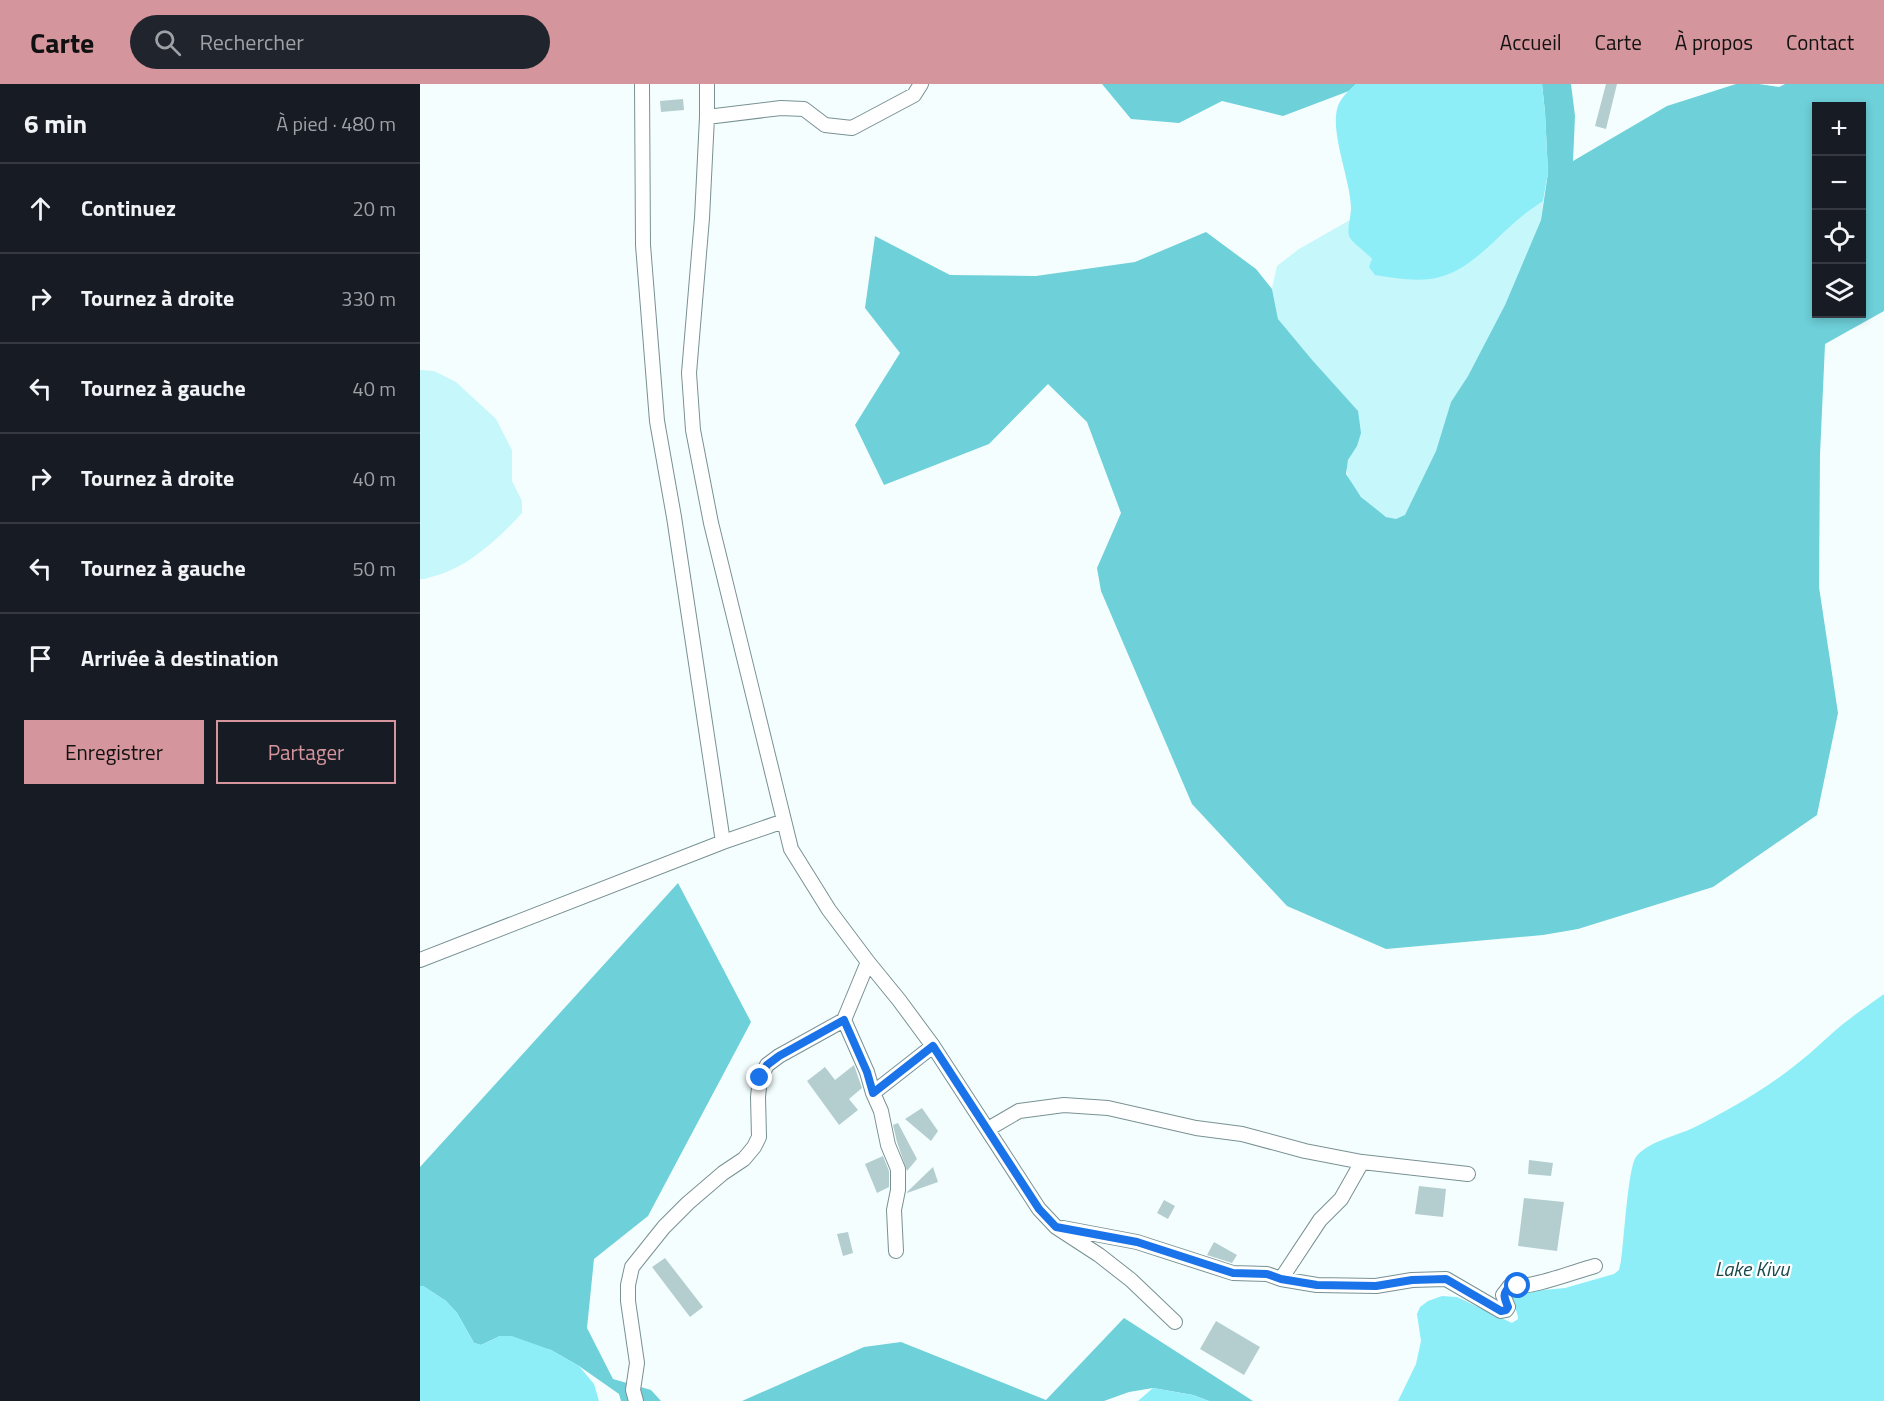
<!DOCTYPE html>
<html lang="fr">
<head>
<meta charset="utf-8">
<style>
	:root { --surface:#171b24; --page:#20242c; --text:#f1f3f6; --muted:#9ea1a6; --line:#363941; --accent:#d5959c }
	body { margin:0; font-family:"Titillium Web",sans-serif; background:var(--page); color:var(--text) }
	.controls { position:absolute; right:18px; top:18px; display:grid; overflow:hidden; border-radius:0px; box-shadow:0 3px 9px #0003 }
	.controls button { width:54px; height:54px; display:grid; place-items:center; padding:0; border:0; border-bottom:2px solid var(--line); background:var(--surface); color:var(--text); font:30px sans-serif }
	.stop { position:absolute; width:18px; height:18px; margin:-14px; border:4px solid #1a73e8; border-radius:50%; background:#fff }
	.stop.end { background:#1a73e8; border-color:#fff; box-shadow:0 2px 6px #0008 }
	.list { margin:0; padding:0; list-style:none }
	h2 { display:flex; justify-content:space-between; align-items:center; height:78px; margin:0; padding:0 24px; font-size:26px }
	h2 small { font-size:20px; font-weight:400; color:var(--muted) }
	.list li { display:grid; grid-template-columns:39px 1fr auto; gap:18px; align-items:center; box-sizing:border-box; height:90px; padding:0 24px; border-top:2px solid var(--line) }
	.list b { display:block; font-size:22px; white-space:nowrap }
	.list em { font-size:20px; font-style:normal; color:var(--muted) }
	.actions { display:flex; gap:12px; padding:18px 24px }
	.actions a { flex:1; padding:14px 0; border:2px solid var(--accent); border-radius:0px; text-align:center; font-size:21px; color:var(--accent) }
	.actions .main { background:var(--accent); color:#111 }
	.icon { flex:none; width:33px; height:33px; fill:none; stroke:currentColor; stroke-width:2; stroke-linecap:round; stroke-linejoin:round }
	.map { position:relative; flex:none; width:1464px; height:1317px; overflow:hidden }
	header { display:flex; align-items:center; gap:36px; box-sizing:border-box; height:84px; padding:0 30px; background:var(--accent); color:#111 }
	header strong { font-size:28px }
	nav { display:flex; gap:33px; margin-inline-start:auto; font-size:21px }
	.search { width:420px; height:54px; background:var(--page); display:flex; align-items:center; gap:15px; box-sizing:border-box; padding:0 21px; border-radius:33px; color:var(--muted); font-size:22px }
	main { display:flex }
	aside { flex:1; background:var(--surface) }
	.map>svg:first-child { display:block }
	.green { fill:#c5f7fb }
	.forest { fill:#6ed0d9; fill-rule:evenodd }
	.water { fill:#8deef7 }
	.building { fill:#b4ced0 }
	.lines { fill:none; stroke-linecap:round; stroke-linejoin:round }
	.minor-casing { stroke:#799193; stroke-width:16 }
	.minor { stroke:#fff; stroke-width:14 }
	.route { stroke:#1a73e8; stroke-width:8 }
	.labels { text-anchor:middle; stroke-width:4.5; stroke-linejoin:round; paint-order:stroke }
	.water-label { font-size:20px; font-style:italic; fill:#1b484c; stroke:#fff }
</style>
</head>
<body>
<header>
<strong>Carte</strong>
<div class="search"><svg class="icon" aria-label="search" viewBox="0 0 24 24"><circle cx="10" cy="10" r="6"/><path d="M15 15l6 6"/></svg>Rechercher</div>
<nav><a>Accueil</a><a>Carte</a><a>À propos</a><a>Contact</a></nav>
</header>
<main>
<aside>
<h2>6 min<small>À pied · 480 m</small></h2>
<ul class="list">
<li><svg class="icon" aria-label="ahead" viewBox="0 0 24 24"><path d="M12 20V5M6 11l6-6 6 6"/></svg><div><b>Continuez</b></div><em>20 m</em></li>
<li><svg class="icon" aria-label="right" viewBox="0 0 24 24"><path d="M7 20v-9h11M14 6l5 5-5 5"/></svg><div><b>Tournez à droite</b></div><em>330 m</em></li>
<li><svg class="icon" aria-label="left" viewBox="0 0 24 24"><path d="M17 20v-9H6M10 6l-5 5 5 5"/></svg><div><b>Tournez à gauche</b></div><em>40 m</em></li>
<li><svg class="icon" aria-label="right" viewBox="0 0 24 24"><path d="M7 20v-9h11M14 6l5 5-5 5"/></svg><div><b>Tournez à droite</b></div><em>40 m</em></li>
<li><svg class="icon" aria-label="left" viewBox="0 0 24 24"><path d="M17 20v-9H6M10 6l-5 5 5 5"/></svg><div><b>Tournez à gauche</b></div><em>50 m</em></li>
<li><svg class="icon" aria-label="arrive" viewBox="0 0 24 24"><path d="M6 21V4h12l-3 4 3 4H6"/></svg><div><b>Arrivée à destination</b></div></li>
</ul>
<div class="actions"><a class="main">Enregistrer</a><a>Partager</a></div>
</aside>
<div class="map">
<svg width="1464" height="1317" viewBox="0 0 1464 1317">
	<rect width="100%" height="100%" fill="#f4feff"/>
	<path class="green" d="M1123 117 1121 136 1085 221 1048 292 1031 318 1016 367 985 432C982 433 979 435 976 435 961 437 928 402 927 388 926 377 931 370 937 362L893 277 858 235 852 205 857 182 879 165 930 136C927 162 939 157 952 175L950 183 1071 160 1101 132Z
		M0 286 14 287 36 298 76 335 92 366V397L102 417V429C84 449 56 475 31 486 23 490 13 492 4 495H0Z"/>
	<path class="forest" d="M682 0H936L929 7 863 32 802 17 759 39 711 35Z
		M1122 0H1151L1155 32 1153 77 1247 22 1316 0H1339L1359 3 1365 0H1464V227L1405 260 1400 371 1399 503 1418 629 1397 731 1293 803 1158 845 1123 851 966 865 867 822 772 720 681 507 677 484 701 429 667 338 628 300 569 360 464 401 435 341 480 269 445 224 455 152 530 191 616 192 715 178 786 148 836 185 852 205 858 235 893 277 938 327 941 349 937 362 928 376 926 390 941 413 966 433 976 435 985 431 1016 367 1031 318 1048 292 1085 221 1121 136 1128 89 1125 28ZM1396 22H1442V230H1396Z
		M258 799 331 938 228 1132 174 1175 167 1244 193 1295 231 1306 241 1317H201L199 1310 159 1282 131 1266 80 1252 61 1261 54 1259 37 1229 26 1217 3 1202H0V1083Z
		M704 1234 833 1317H789L773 1311 733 1304 709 1308 684 1317H322L444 1263 481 1258 626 1316Z"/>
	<path class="water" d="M936 0H1122L1125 28 1128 89 1123 117C1116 122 1108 127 1101 133 1073 156 1048 190 1010 195 992 197 974 194 955 191L949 183 952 175C946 168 931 158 929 152 927 143 931 133 931 124 931 97 909 47 918 22 921 14 929 6 936 0Z
		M1464 910V1317H978L996 1280 1001 1257 997 1230 1000 1223 1008 1217 1022 1212 1037 1213 1092 1239 1098 1235C1098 1226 1091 1218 1088 1210L1106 1205 1123 1206 1145 1204 1194 1190 1199 1186 1201 1177C1204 1158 1208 1083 1216 1073 1227 1058 1256 1052 1273 1044 1309 1026 1346 1005 1378 979 1394 967 1408 952 1423 940 1437 929 1450 920 1464 910Z
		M0 1202H3L26 1217 37 1229 54 1259 61 1261 80 1252H92L131 1266 159 1282 174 1300 179 1317H0Z
		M733 1304 773 1311 789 1317H718Z"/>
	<path class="building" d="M1186 0H1197L1186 45 1175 42Z
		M263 15 264 26 241 28 240 17Z
		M434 981 442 1004 429 1015 438 1026 419 1041 387 997 405 983 415 996Z
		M502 1024 518 1047 511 1057 485 1035Z
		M478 1039 497 1075 487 1087 477 1058 473 1041Z
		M463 1072 469 1087V1103L457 1109 445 1080Z
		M1109 1076 1133 1079 1131 1092 1108 1090Z
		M513 1083 518 1098 487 1109V1108Z
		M999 1102 1026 1105 1023 1133 995 1130Z
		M1104 1114 1144 1118 1137 1167 1098 1162Z
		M744 1116 755 1122 748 1135 737 1129Z
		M428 1148 433 1169 423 1172 417 1150Z
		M794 1158 817 1171 812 1179 787 1171Z
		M245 1174 283 1223 270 1233 232 1183Z
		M796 1237 840 1263 824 1291 780 1265Z"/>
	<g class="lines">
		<defs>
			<path id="minor" d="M222 0 223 161 237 337 254 433 303 758
				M287 0V33L282 134 269 289 273 346 291 439 371 765 409 826 448 878 479 916 513 962 619 1125 636 1143 679 1171 711 1196 755 1238
				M287 33 361 24 384 25 405 41 432 44 494 11 501 0
				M0 876 303 758 364 737
				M424 936 447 988 453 1009 461 1027 468 1061 478 1085V1106L474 1126 476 1167
				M453 1009 513 962
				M568 1045 599 1027 644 1021 688 1024 776 1044 822 1050 885 1067 942 1078 1048 1090
				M643 1144 717 1158 813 1189 847 1190 861 1195 897 1201 956 1202 992 1196 1026 1195 1081 1227 1086 1226 1088 1223 1083 1211 1090 1202C1110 1205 1153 1188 1175 1182
				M861 1195 900 1136 921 1115 942 1078
				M216 1317 213 1306 217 1279 208 1217V1201L212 1183 244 1143 268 1119 303 1089 324 1075 334 1063 339 1053 338 1013 340 994 347 981 359 972 424 936 448 878"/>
		</defs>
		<use href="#minor" class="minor-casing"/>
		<use href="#minor" class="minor"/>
	</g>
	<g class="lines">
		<path class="route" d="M340 994 347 981 359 972 424 936 447 988 453 1009 513 962 606 1105 619 1125 636 1143 717 1158 813 1189 847 1190 861 1195 897 1201 956 1202 992 1196 1026 1195 1081 1227 1086 1226 1088 1223C1084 1213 1082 1210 1090 1202L1096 1203 1098 1202"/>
	</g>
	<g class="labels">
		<g class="water-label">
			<text x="1332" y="1192">Lake Kivu</text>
		</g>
	</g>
</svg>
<div class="controls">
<button>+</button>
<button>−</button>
<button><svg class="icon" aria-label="locate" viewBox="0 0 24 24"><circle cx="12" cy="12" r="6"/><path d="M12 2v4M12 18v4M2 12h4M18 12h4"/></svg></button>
<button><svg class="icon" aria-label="layers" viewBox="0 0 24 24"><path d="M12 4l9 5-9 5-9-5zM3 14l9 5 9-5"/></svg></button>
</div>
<div class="stop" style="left:1098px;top:1202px"></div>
<div class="stop end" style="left:340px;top:994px"></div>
</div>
</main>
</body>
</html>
